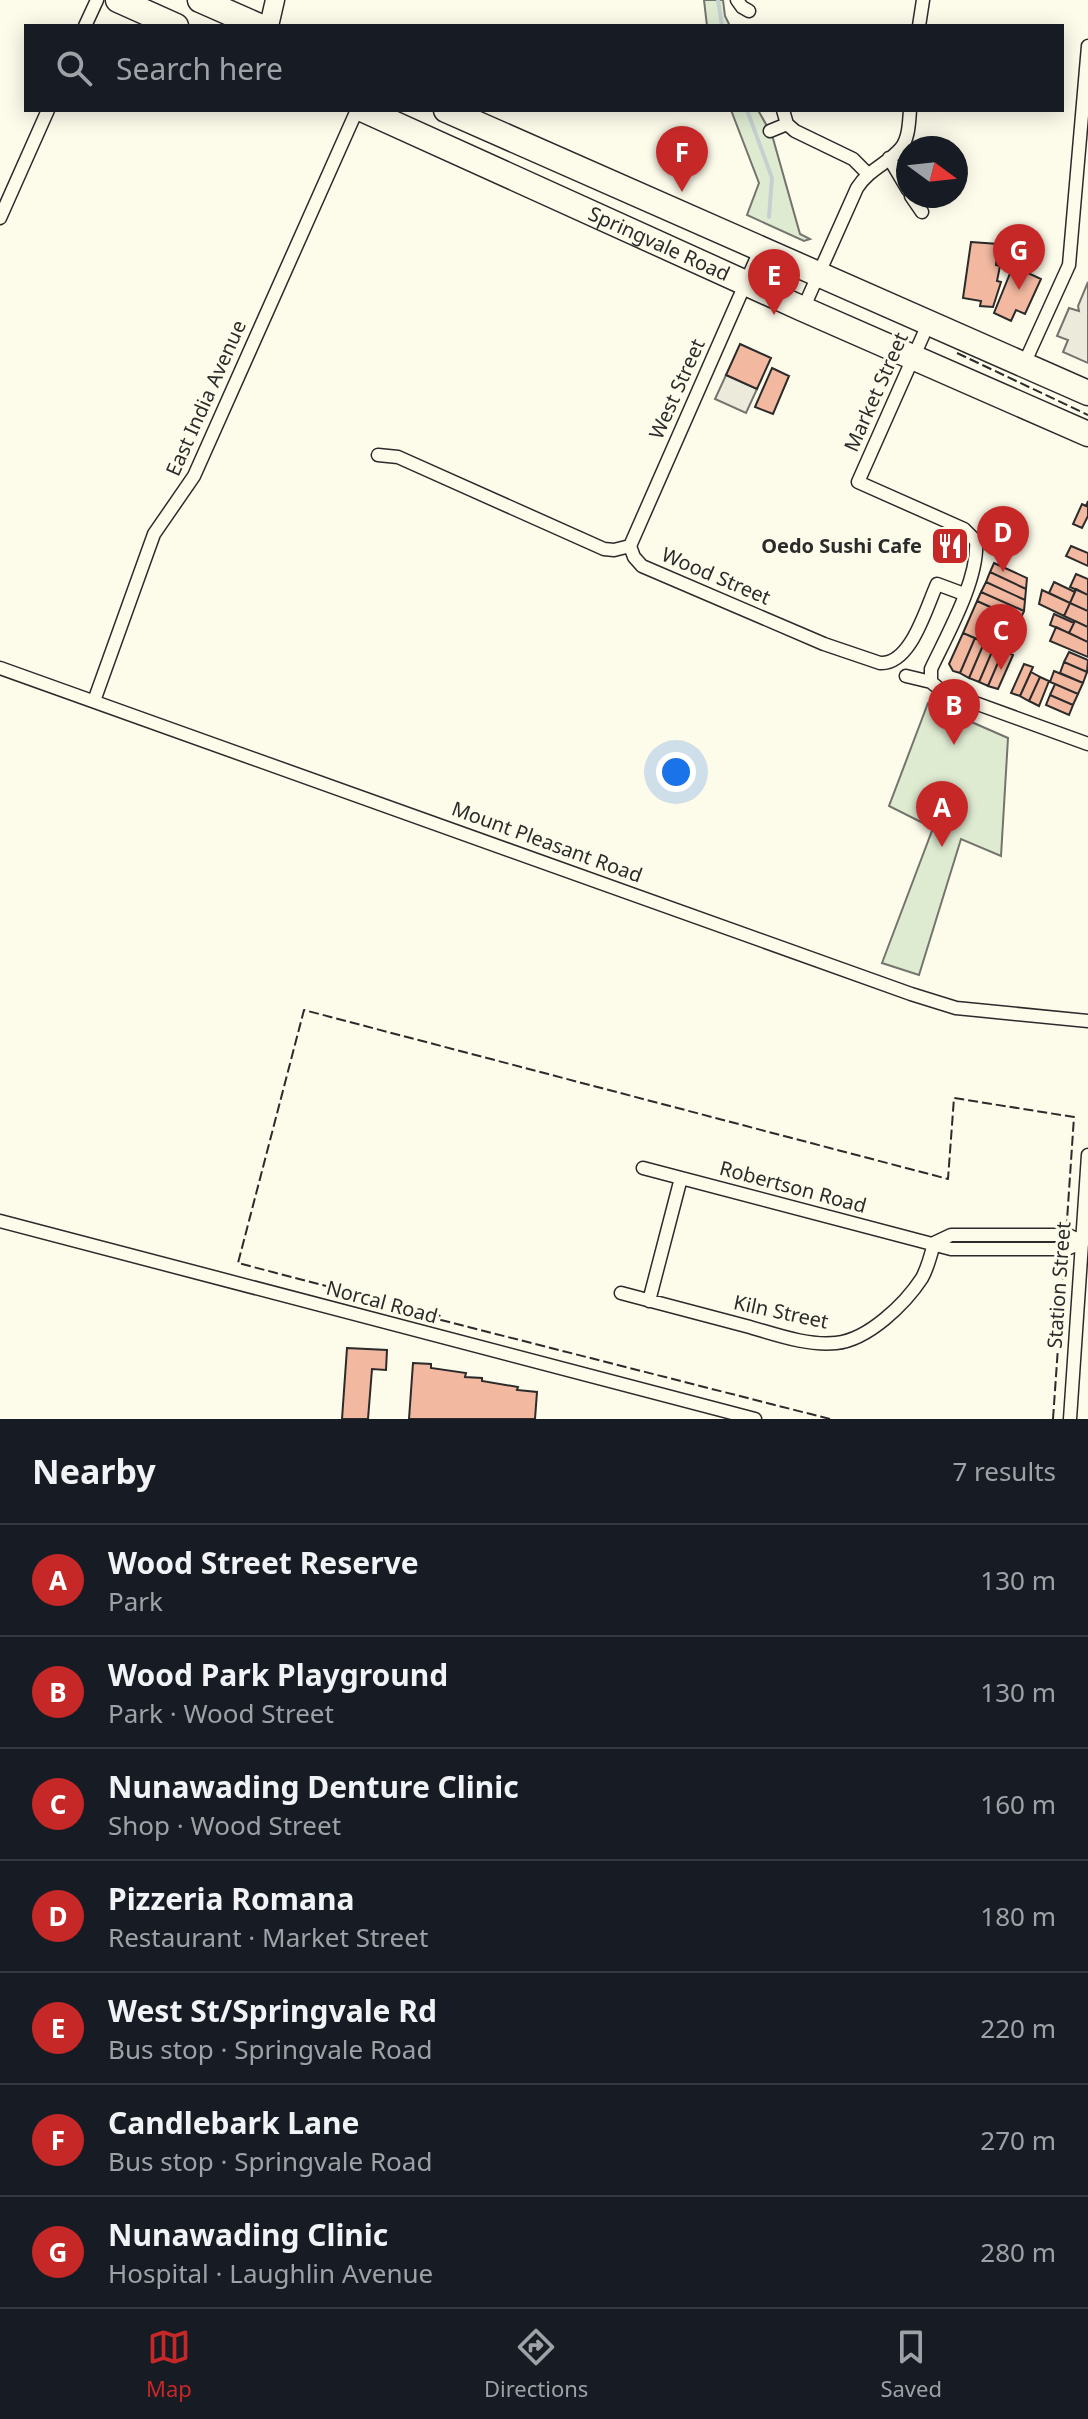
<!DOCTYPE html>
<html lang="en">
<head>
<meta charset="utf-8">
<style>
	:root { --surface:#171b24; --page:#242831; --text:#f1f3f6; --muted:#9ea1a6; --line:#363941; --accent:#c62828 }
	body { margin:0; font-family:"Noto Sans",sans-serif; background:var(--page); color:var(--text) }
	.compass { position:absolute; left:896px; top:136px; width:72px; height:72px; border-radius:50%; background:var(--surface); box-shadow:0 4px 20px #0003; rotate:105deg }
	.you { position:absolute; left:676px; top:772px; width:28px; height:28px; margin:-20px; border:6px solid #fff; border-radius:50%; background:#1a73e8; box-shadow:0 0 0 12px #1a73e833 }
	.badge { display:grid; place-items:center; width:52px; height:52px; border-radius:50%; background:var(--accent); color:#fff; font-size:26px; font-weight:700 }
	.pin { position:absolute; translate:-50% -66px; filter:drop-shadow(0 2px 4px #0008) }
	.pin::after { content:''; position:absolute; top:42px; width:28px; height:24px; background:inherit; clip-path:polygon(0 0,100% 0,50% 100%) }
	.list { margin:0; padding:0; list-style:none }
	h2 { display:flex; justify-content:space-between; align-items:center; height:104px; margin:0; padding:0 32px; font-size:34px }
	h2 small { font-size:26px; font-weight:400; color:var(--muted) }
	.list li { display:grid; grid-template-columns:52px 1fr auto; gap:24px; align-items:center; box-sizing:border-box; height:112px; padding:0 32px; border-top:2px solid var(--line) }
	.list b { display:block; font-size:30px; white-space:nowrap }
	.list p { margin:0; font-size:26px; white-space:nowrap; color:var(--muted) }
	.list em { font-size:26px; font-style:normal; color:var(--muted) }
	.icon { flex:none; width:44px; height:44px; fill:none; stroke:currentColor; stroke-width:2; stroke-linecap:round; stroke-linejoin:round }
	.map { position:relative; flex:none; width:1088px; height:1419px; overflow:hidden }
	.search { position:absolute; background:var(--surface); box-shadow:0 4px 20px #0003; left:24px; right:24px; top:24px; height:88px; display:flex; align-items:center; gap:20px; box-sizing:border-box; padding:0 28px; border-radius:0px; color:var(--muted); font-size:30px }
	.sheet { height:888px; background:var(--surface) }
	nav { display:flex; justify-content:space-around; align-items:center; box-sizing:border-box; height:112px; border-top:2px solid var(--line); background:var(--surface); font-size:22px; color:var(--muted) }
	nav a { display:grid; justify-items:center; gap:4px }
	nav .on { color:var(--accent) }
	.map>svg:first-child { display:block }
	.green { fill:#deebd1; stroke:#74746e; stroke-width:2 }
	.parking { fill:#eceadb; stroke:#74746e; stroke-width:2 }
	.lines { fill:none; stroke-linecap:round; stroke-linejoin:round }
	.stream { stroke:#c7d0d0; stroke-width:4 }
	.building { fill:#f2b8a0; stroke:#2b2b2b; stroke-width:2 }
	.street-casing { stroke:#2b2b2b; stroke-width:15 }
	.secondary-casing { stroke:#2b2b2b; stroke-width:21 }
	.highway-casing { stroke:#2b2b2b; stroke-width:27 }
	.street { stroke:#fdfbea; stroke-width:12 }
	.secondary { stroke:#fdfbea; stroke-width:18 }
	.highway { stroke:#fdfbea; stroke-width:24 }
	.fence { stroke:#2b2b2b; stroke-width:2; stroke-dasharray:10 4; stroke-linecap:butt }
	.labels { text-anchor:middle; stroke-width:6; stroke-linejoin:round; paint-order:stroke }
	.street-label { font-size:20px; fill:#2b2b2b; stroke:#fdfbea }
	.poi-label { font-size:20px; font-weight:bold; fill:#2b2b2b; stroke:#fdfbea; text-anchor:end }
</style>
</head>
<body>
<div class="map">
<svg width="1088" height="1419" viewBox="0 0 1088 1419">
	<rect width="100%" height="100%" fill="#fdfbea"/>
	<path class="green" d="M704 0H723L725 16 730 26H707Z
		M731 110H758L772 135 800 234 810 239 804 241 747 215 759 183Z
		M928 703 1008 738 1001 856 961 839 919 975 882 963 933 828 889 806Z"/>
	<path class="parking" d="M1088 282V363L1063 352 1068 340 1057 336 1069 308 1079 311 1078 306Z
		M726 375 757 389 746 413 715 399Z"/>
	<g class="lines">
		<path class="stream" d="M718 0 722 26
			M747 110 772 178 769 217"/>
	</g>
	<path class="building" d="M971 242 998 244 996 265 1000 266 997 281 1001 282 993 307 980 306 981 301 963 298Z
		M1013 266 1041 279 1025 314 1016 310 1011 321 994 313Z
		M740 344 771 358 757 389 726 375Z
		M772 368 789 376 773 414 755 407Z
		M1088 501V516L1082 528 1073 524 1082 504 1086 506Z
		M1071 546 1088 553V566L1066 556Z
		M994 563 1027 578 1026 589 990 572Z
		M990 572 1026 589 1025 600 986 582Z
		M1076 574 1088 579V595L1070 587Z
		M986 582 1025 600 1024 611 981 592Z
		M1054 582 1075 592 1070 603 1049 593Z
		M1076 589 1088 595V611L1070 603Z
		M1042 590 1070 603 1064 616 1039 604Z
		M981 592 1024 611 1020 620 977 601Z
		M977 601 1014 618 1001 650 963 633Z
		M1070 603 1088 611V627L1064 616Z
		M1054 614 1074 623 1069 633 1050 625Z
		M1075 621 1088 627V642L1069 633Z
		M1056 627 1088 642V657L1050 641Z
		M963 633 975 638 960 673 953 671 949 664Z
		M975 638 984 643 969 678 960 673Z
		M984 643 994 647 979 682 969 678Z
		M994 647 1003 651 988 686 979 682Z
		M1003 651 1013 655 998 689 988 686Z
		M1069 652 1088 660 1087 672 1064 662Z
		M1064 662 1087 672 1083 683 1060 673Z
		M1024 664 1033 667 1020 696 1011 693Z
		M1054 671 1083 683 1078 694 1050 682Z
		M1031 672 1040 677 1029 701 1020 696Z
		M1040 677 1049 681 1039 706 1029 701Z
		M1055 684 1078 694 1073 705 1050 695Z
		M1050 695 1073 705 1069 715 1046 705Z
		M347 1348 387 1350 386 1370 372 1369 368 1419H342Z
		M413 1363 431 1364V1368L466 1373 465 1377 482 1378V1381L518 1387 517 1390 537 1392 535 1419H409Z"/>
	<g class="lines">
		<defs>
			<path id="street" d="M737 0 742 7 749 11
				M85 26 97 0
				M919 26 923 0
				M783 110 787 124 795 131 853 159 868 174
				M770 131 787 124
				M889 158 908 190
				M911 196 922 212
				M0 218 48 110
				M803 309 857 188C870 168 889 163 901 148 909 138 909 122 910 110
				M929 322 858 482 964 529 976 541C979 579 947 635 931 669V682
				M1024 364 1069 265 1088 46
				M378 455 398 457 604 549 614 550 630 546 634 557 642 566 824 644 880 663C911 665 926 608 937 584L964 594
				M630 546 761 248
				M0 668 911 994 956 1008 1088 1021
				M906 676 931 682 942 691 1088 744
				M94 701 154 534 194 476 357 110
				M643 1168 951 1249H1067L1083 1242
				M0 1221 755 1419
				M934 1243 951 1235H1068L1083 1242
				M621 1293C662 1304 704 1315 746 1326 775 1334 806 1346 836 1343 868 1340 905 1304 922 1278 928 1267 931 1255 934 1243
				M649 1301 681 1178
				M1070 1419 1088 1155"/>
			<path id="secondary" d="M269 26 275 0"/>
			<g id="highway">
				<path d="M118 0 176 26"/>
				<path d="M200 0 259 26"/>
				<path id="s1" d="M364 110 803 309 1088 434"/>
				<path d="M446 110 1088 393"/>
			</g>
		</defs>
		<use href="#street" class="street-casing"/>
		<use href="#secondary" class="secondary-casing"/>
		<use href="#highway" class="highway-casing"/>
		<use href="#street" class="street"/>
		<use href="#secondary" class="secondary"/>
		<use href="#highway" class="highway"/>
		<path class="fence" d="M957 353 1088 415
			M830 1419 441 1320V1316L238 1263 304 1010 948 1179 954 1098 1074 1117 1066 1235
			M1053 1419 1065 1247"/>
	</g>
	<defs>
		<symbol id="restaurant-square" viewBox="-11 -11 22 22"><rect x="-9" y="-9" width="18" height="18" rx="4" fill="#c62828" stroke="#fdfbea"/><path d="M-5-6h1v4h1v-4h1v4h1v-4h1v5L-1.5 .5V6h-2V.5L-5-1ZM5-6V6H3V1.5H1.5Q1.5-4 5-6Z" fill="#fff"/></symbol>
	</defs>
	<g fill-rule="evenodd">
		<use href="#restaurant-square" x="928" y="524" width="44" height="44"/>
	</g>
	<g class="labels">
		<g class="street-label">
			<text dy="7" stroke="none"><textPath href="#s1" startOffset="324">Springvale Road</textPath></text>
			<text transform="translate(677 389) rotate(-66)" y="7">West Street</text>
			<text transform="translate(876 392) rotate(-66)" y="7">Market Street</text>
			<text transform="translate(206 398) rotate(-66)" y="7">East India Avenue</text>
			<text transform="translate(716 576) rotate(23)" y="7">Wood Street</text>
			<text transform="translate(547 842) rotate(20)" y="7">Mount Pleasant Road</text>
			<text transform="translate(793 1187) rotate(15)" y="7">Robertson Road</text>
			<text transform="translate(1059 1285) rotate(-86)" y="7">Station Street</text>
			<text transform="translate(382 1302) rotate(15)" y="7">Norcal Road</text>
			<text transform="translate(781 1312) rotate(12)" y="7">Kiln Street</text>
		</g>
		<g class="poi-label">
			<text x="922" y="553">Oedo Sushi Cafe</text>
		</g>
	</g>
</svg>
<svg class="compass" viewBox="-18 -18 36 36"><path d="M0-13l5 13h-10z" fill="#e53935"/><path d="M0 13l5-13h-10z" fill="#9ea1a6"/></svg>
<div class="you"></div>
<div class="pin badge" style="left:942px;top:847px">A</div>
<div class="pin badge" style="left:954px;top:745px">B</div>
<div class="pin badge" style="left:1001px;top:670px">C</div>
<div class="pin badge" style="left:1003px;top:572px">D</div>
<div class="pin badge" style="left:774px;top:315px">E</div>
<div class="pin badge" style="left:682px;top:192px">F</div>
<div class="pin badge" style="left:1019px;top:290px">G</div>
<div class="search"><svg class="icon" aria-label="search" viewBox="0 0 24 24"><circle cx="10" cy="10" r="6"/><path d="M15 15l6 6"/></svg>Search here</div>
</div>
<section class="sheet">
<h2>Nearby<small>7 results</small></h2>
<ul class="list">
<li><span class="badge">A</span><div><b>Wood Street Reserve</b><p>Park</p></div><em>130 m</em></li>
<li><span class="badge">B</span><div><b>Wood Park Playground</b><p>Park · Wood Street</p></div><em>130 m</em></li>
<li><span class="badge">C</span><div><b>Nunawading Denture Clinic</b><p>Shop · Wood Street</p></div><em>160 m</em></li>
<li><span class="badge">D</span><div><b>Pizzeria Romana</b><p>Restaurant · Market Street</p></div><em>180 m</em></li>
<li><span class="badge">E</span><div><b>West St/Springvale Rd</b><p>Bus stop · Springvale Road</p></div><em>220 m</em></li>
<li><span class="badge">F</span><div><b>Candlebark Lane</b><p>Bus stop · Springvale Road</p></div><em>270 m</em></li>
<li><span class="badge">G</span><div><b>Nunawading Clinic</b><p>Hospital · Laughlin Avenue</p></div><em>280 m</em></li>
</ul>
</section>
<nav>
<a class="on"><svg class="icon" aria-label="map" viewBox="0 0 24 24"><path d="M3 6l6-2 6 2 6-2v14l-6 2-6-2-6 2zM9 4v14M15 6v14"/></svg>Map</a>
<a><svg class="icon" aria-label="directions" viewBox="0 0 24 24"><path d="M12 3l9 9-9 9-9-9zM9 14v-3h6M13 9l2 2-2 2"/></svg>Directions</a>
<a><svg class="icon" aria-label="saved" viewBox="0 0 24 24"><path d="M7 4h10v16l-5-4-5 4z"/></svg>Saved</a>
</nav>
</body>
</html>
